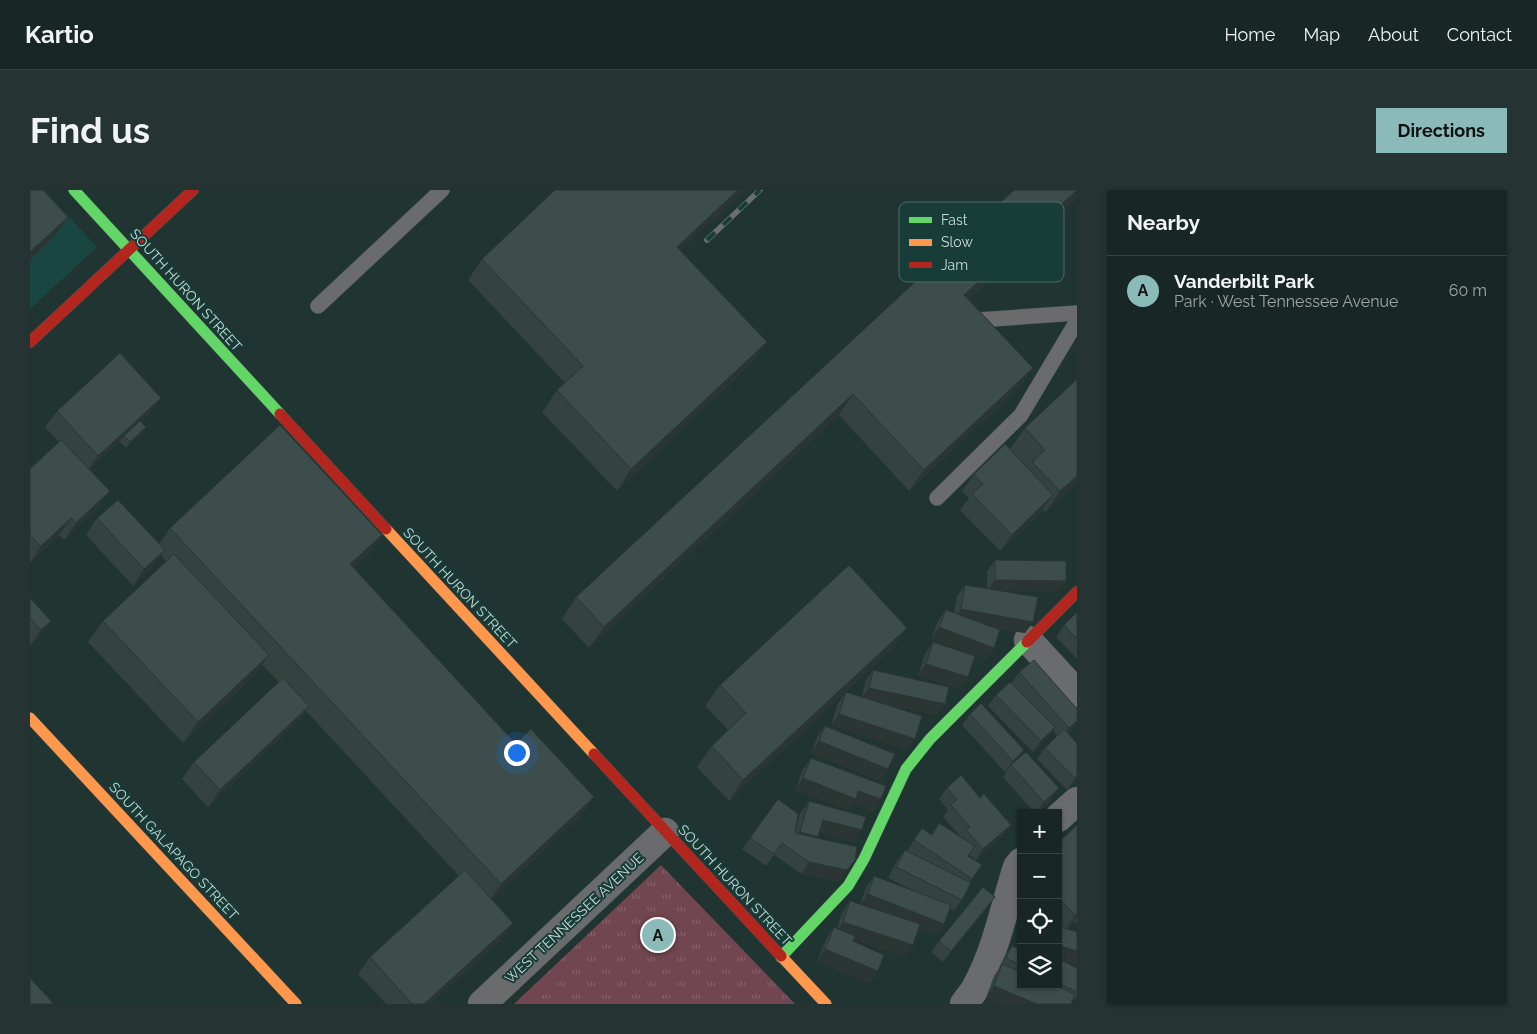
<!DOCTYPE html>
<html lang="en">
<head>
<meta charset="utf-8">
<style>
	:root { --surface:#182726; --page:#253332; --text:#f1f3f6; --muted:#9fa5a7; --line:#364443; --accent:#8bbbb9 }
	body { margin:0; font-family:Raleway,sans-serif; background:var(--page); color:var(--text) }
	.controls { position:absolute; right:15px; bottom:15px; display:grid; overflow:hidden; border-radius:0px; box-shadow:0 1px 4px #0004 }
	.controls button { width:45px; height:45px; display:grid; place-items:center; padding:0; border:0; border-bottom:1px solid var(--line); background:var(--surface); color:var(--text); font:25px sans-serif }
	.you { position:absolute; left:486px; top:562px; width:18px; height:18px; margin:-12px; border:4px solid #fff; border-radius:50%; background:#1a73e8; box-shadow:0 0 0 8px #1a73e833 }
	.badge { display:grid; place-items:center; width:32px; height:32px; border-radius:50%; background:var(--accent); color:#111; font-size:16px; font-weight:700 }
	.pin { position:absolute; translate:-50% -50%; border:2px solid #fff; box-shadow:0 1px 5px #0006 }
	.list { margin:0; padding:0; list-style:none }
	h2 { display:flex; justify-content:space-between; align-items:center; height:65px; margin:0; padding:0 20px; font-size:21px }
	h2 small { font-size:16px; font-weight:400; color:var(--muted) }
	.list li { display:grid; grid-template-columns:32px 1fr auto; gap:15px; align-items:center; box-sizing:border-box; height:70px; padding:0 20px; border-top:1px solid var(--line) }
	.list b { display:block; font-size:19px; white-space:nowrap }
	.list p { margin:0; font-size:16px; white-space:nowrap; color:var(--muted) }
	.list em { font-size:16px; font-style:normal; color:var(--muted) }
	.icon { flex:none; width:28px; height:28px; fill:none; stroke:currentColor; stroke-width:2; stroke-linecap:round; stroke-linejoin:round }
	.map { position:relative; flex:none; width:1047px; height:814px; overflow:hidden; border-radius:0px }
	header { display:flex; align-items:center; gap:30px; box-sizing:border-box; height:70px; padding:0 25px; background:var(--surface); border-bottom:1px solid var(--line) }
	header strong { font-size:24px }
	nav { display:flex; gap:28px; margin-inline-start:auto; font-size:18px }
	.intro { display:flex; align-items:center; justify-content:space-between; box-sizing:border-box; height:120px; padding:0 30px }
	h1 { margin:0; font-size:35px }
	.button { padding:12px 22px; border-radius:0px; background:var(--accent); color:#111; font-size:18px; font-weight:700 }
	main { display:flex; gap:30px; padding:0 30px }
	aside { flex:1; background:var(--surface); border-radius:0px; box-shadow:0 1px 4px #0004 }
	.map>svg:first-child { display:block }
	.built { fill:#194641 }
	.grass { fill:url(#grass-tufts) }
	.lines { fill:none; stroke-linecap:round; stroke-linejoin:round }
	.lane-casing { stroke:#40514e; stroke-width:16 }
	.street-casing { stroke:#40514e; stroke-width:29 }
	.fast-casing { stroke:#40514e; stroke-width:12 }
	.slow-casing { stroke:#40514e; stroke-width:12 }
	.jam-casing { stroke:#40514e; stroke-width:12 }
	.lane { stroke:#6a6b6c; stroke-width:15 }
	.street { stroke:#6a6b6c; stroke-width:28 }
	.fast { stroke:#63d668; stroke-width:11 }
	.slow { stroke:#ff974d; stroke-width:11 }
	.jam { stroke:#b3261e; stroke-width:11 }
	.rail-casing { stroke:#67706e; stroke-width:5.5 }
	.rail { stroke:#183c38; stroke-width:4; stroke-dasharray:11; stroke-linecap:butt }
	.wall { fill:#344240; fill-rule:evenodd }
	.shaded-wall { fill:#2b3634 }
	.building { fill:#3d4d4b; stroke:#2b3634 }
	.labels { text-anchor:middle; stroke-width:4; stroke-linejoin:round; paint-order:stroke }
	.street-label { font-size:14px; fill:#c8dcd9; stroke:#183c38 }
	.key { fill:#183c38; stroke:#4d6c68; stroke-width:1 }
	.key-label { font-size:14px; fill:#c8dcd9 }
</style>
</head>
<body>
<header>
<strong>Kartio</strong>
<nav><a>Home</a><a>Map</a><a>About</a><a>Contact</a></nav>
</header>
<div class="intro"><h1>Find us</h1><a class="button">Directions</a></div>
<main>
<div class="map">
<svg width="1047" height="814" viewBox="0 0 1047 814">
	<defs>
		<pattern id="grass-tufts" width="24" height="20" patternUnits="userSpaceOnUse" patternTransform="scale(1.25)"><rect width="24" height="20" fill="#724650"/><path d="M3 7l-1-3M5 7V3M7 7l1-3M15 17l-1-3M17 17v-4M19 17l1-3" fill="none" stroke="#856069"/></pattern>
	</defs>
	<rect width="100%" height="100%" fill="#203432"/>
	<path class="built" d="M0 0H14L67 57 0 119Z"/>
	<path class="grass" d="M631 675 765 814H484Z"/>
	<g class="lines">
		<defs>
			<path id="lane" d="M288 116 412 0
				M948 130 1047 123
				M907 308 991 225 1047 131"/>
			<path id="street" d="M998 450 1047 503
				M1028 628 1047 611
				M452 814 635 642
				M934 814C938 808 944 802 947 795 966 760 975 715 987 677L991 672"/>
			<path id="fast" d="M44 0 250 224
				M751 767 818 696 834 669 876 579 900 549 997 452"/>
			<path id="slow" d="M356 339 564 564
				M0 528 266 814
				M751 766 796 814"/>
			<path id="jam" d="M0 152 163 0
				M250 224 356 339
				M997 452 1047 402
				M564 564 751 766"/>
		</defs>
		<use href="#lane" class="lane-casing"/>
		<use href="#street" class="street-casing"/>
		<use href="#fast" class="fast-casing"/>
		<use href="#slow" class="slow-casing"/>
		<use href="#jam" class="jam-casing"/>
		<use href="#lane" class="lane"/>
		<use href="#street" class="street"/>
		<use href="#fast" class="fast"/>
		<use href="#slow" class="slow"/>
		<use href="#jam" class="jam"/>
		<defs>
			<path id="rail" d="M677 50 730 0"/>
		</defs>
		<use href="#rail" class="rail-casing"/>
		<use href="#rail" class="rail"/>
	</g>
	<path class="wall" d="M1047 0V7L938 109 1003 178 988 199 879 301 809 225 559 458 532 429 546 407Z
		M651 61 722 173 587 301 512 222 527 200 535 193 438 90 452 69Z
		M131 208 119 224 111 232 116 237 112 243 96 258 90 252V251L59 279 80 301 68 318 34 350 29 345 0 373V279L29 252 15 237 27 221Z
		M995 238 1047 293 1015 323 1013 320 970 361 930 320 939 308 932 301 944 284 980 259Z
		M67 328 129 354 140 338 352 345 337 366 324 378 486 554 564 607 549 628 462 709 483 733 471 750 400 814H356L328 784 340 767 429 686 276 521 267 532 178 617 152 589 164 572 249 492 232 475 224 486 153 553 58 452 73 431 136 371 131 365 123 377 103 396 56 345Z
		M965 370 1036 391 1028 402 976 401 1003 432 995 443 963 438 964 458 956 469 901 449 908 431 916 420 924 423 927 406 935 395 957 398V381Z
		M0 408 21 431 9 447 0 456Z
		M1047 422V469L1026 447 1034 435Z
		M903 452 938 487 930 499 888 485 895 464Z
		M862 459 699 611 667 577 682 556 698 540 675 516 690 495Z
		M843 480 907 525 854 514 877 560 801 535 808 513 816 502 832 507 835 492Z
		M989 482 1045 537 1038 544 1047 553V590L1037 600 1007 569 1015 558 1027 546 1023 540 1017 549 1003 562 958 516 966 505 982 493Z
		M940 524 989 568 1021 610 1007 623H1005L973 587 978 580 975 582 932 535Z
		M795 536 858 579 850 591 781 563 787 547Z
		M781 568 851 609 843 621 823 613 818 620 765 600 773 579Z
		M917 598 973 646 945 671 952 675 939 693 932 710 924 721 920 719 914 734 906 745 889 738 875 767 824 750 823 751 848 781 840 793 787 771 796 749 804 737 807 738 812 723 820 711 830 714 836 697 844 686 883 701 858 688 866 672 875 660 877 661 892 638 901 645 909 633 931 647 913 627 918 620 909 609ZM939 664 945 670 938 666Z
		M748 609 765 643 770 623 779 611 824 652 789 642 787 648 809 692 771 684 744 665 736 676 712 659Z
		M1047 635V734L1044 731 1037 739 1047 742V776L1032 771 1047 778V806L1041 814 956 808 964 786 968 780 974 767 982 756 991 760V795H1028V653Z
		M957 718 913 772 901 762 909 751Z"/>
	<path class="shaded-wall" d="M708 0H716L632 78 647 57Z
		M1047 0V7L919 126 934 105Z
		M38 27 23 48 0 70V62Z
		M737 152 722 173 587 301 601 279Z
		M1003 178 988 199 879 301 894 280Z
		M823 204 809 225 559 458 574 437Z
		M131 208 119 224 95 247 94 246 90 251 56 282 68 266Z
		M116 237 112 243 96 258 100 252Z
		M1047 286V293L1015 323 1030 301Z
		M80 301 68 318 34 350 46 333Z
		M1023 305 1011 321 970 361 982 345Z
		M41 328 29 345 0 373 11 356Z
		M352 345 337 366 305 395 320 374Z
		M135 360 123 377 103 396 114 379Z
		M965 390 1036 391 1028 402 957 401Z
		M931 419 1003 432 995 443 923 431Z
		M21 431 9 447 0 456 11 440Z
		M909 437 964 458 956 469 901 449Z
		M877 438 862 459 699 611 713 590Z
		M239 465 224 486 153 553 168 532Z
		M896 474 938 487 930 499 888 485Z
		M839 498 915 514 907 525 831 509Z
		M279 516 267 532 178 617 190 600Z
		M809 524 885 549 877 560 801 535Z
		M1047 531V535L1045 537 1031 550 1039 538Z
		M1025 537 1017 549 1003 562 1011 551Z
		M789 551 858 579 850 591 781 563Z
		M994 560 986 572 981 575 975 582 983 571Z
		M1047 586V590L1037 600 1045 588Z
		M773 588 828 601 851 609 843 621 823 613 818 620 765 600Z
		M1029 598 1021 610 1006 623 1014 612Z
		M564 607 549 628 456 715 471 694Z
		M793 630 832 640 824 652 785 641Z
		M981 635 973 646 945 671 953 659Z
		M770 642 788 647 780 658 762 653Z
		M825 670 809 692 771 684 779 672Z
		M838 704 914 734 906 745 829 716Z
		M965 707 957 718 913 772 921 761Z
		M1047 723V727L1044 731 1034 741Z
		M813 732 883 755 875 767 805 744Z
		M483 733 471 750 400 814H394Z
		M1028 755 1047 761V776L1028 769Z
		M795 759 848 781 840 793 787 771Z
		M964 796 1007 814H971L956 808Z"/>
	<path class="building" d="M0 0H13L38 27 0 62Z
		M525 0H708L647 57 737 152 601 279 527 200 553 176 452 69Z
		M984 0H1047L934 105 1003 178 894 280 823 204 574 437 546 407Z
		M90 163 131 208 68 266 27 221Z
		M1047 189V286L1030 301 1002 272 1015 260 995 238Z
		M110 231 116 237 100 252 94 246Z
		M250 235 352 345 320 374 486 554 501 539 564 607 471 694 140 338Z
		M31 250 80 301 46 333 41 328 11 356 0 345V279Z
		M975 254 1023 305 982 345 942 304 953 294 944 284Z
		M88 310 135 360 114 379 67 328Z
		M144 364 239 465 168 532 73 431Z
		M965 370 1036 371V391L965 390Z
		M819 375 877 438 713 590 682 556 716 523 690 495Z
		M935 395 1008 407 1003 432 931 419Z
		M0 408 21 431 11 440 0 428Z
		M916 420 970 440 964 458 909 437Z
		M1047 422V449L1034 435Z
		M903 452 945 466 938 487 896 474Z
		M1004 470 1047 519V531L1039 538 989 482Z
		M843 480 919 497 915 514 839 498Z
		M253 488 279 516 190 600 164 572Z
		M980 492 1025 537 1011 551 966 505Z
		M816 502 892 526 885 549 809 524Z
		M951 513 994 560 983 571 940 524Z
		M795 536 865 564 858 579 789 551Z
		M1034 539 1047 553V586L1045 588 1015 558Z
		M996 562 1029 598 1014 612 981 575Z
		M781 568 856 596 851 609 828 601 826 609 773 588Z
		M931 585 950 608 954 604 981 635 953 659 936 640 940 637 921 615 927 609 917 598Z
		M748 609 768 624 765 643 827 657 825 670 817 680 779 672 752 653 744 664 720 648Z
		M779 611 836 627 832 640 793 630 788 647 770 642Z
		M909 633 945 656 938 666 952 675 942 689 884 650 892 638 902 645Z
		M1047 635V723L1045 725 1028 707V671L1032 667 1028 664V653Z
		M875 660 941 693 932 710 866 677Z
		M435 680 483 733 394 814H382L340 767Z
		M844 686 921 715 914 734 838 704Z
		M953 697 965 707 921 761 909 751Z
		M820 711 890 734 883 755 813 732Z
		M1028 736 1047 742V761L1028 755Z
		M804 737 825 746 823 751 854 765 848 781 795 759Z
		M982 756 991 760V775L976 768Z
		M1028 769 1047 778V802L1028 793Z
		M972 774 991 782V795H1024L1045 804 1041 814H1007L964 796Z
		M0 788 24 814H0Z"/>
	<g class="labels">
		<g class="street-label">
			<text transform="translate(156 100) rotate(48)" y="5">SOUTH HURON STREET</text>
			<text transform="translate(430 398) rotate(47)" y="5">SOUTH HURON STREET</text>
			<text transform="translate(144 661) rotate(47)" y="5">SOUTH GALAPAGO STREET</text>
			<text transform="translate(705 695) rotate(47)" y="5">SOUTH HURON STREET</text>
			<text transform="translate(544 728) rotate(-43)" y="5">WEST TENNESSEE AVENUE</text>
		</g>
	</g>
	<rect x="869" y="12" width="165" height="80" rx="8" class="key"/>
	<rect x="879" y="27" width="23" height="6" fill="#63d668"/>
	<rect x="879" y="49" width="23" height="7" fill="#ff974d"/>
	<rect x="879" y="72" width="23" height="6" fill="#b3261e"/>
	<g class="key-label">
		<text x="911" y="35">Fast</text>
		<text x="911" y="57">Slow</text>
		<text x="911" y="80">Jam</text>
	</g>
</svg>
<div class="controls">
<button>+</button>
<button>−</button>
<button><svg class="icon" aria-label="locate" viewBox="0 0 24 24"><circle cx="12" cy="12" r="6"/><path d="M12 2v4M12 18v4M2 12h4M18 12h4"/></svg></button>
<button><svg class="icon" aria-label="layers" viewBox="0 0 24 24"><path d="M12 4l9 5-9 5-9-5zM3 14l9 5 9-5"/></svg></button>
</div>
<div class="you"></div>
<div class="pin badge" style="left:628px;top:745px">A</div>
</div>
<aside>
<h2>Nearby<small></small></h2>
<ul class="list">
<li><span class="badge">A</span><div><b>Vanderbilt Park</b><p>Park · West Tennessee Avenue</p></div><em>60 m</em></li>
</ul>
</aside>
</main>
</body>
</html>
